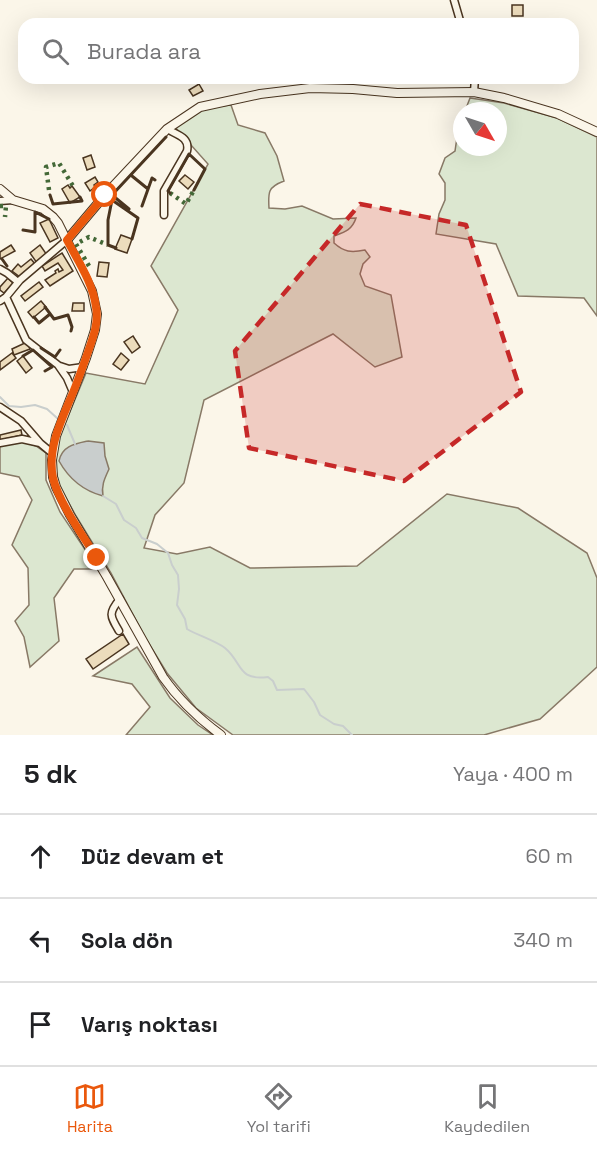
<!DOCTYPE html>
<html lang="tr">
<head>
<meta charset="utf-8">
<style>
	:root { --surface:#fff; --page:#f2f2f2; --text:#202124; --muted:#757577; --line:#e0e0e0; --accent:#ea580c }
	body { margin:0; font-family:"Space Grotesk",sans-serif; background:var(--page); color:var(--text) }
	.compass { position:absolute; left:453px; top:102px; width:54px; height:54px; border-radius:50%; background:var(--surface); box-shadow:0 6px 24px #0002; rotate:129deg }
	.stop { position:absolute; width:18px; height:18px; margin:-14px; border:4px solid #ea580c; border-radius:50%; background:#fff }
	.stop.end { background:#ea580c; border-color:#fff; box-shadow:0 2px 6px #0008 }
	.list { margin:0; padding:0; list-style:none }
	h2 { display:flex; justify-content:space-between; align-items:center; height:78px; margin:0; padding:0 24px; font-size:26px }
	h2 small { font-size:20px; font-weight:400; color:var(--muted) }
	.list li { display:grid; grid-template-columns:39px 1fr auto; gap:18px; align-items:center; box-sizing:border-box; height:84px; padding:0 24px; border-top:2px solid var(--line) }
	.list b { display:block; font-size:22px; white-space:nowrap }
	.list em { font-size:20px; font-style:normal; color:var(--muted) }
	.icon { flex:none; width:33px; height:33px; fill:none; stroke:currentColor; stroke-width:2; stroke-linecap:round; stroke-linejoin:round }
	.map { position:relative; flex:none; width:597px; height:735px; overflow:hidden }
	.search { position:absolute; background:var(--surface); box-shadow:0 6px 24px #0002; left:18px; right:18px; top:18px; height:66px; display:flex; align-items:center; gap:15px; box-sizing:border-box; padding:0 21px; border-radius:18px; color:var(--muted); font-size:22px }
	.sheet { height:330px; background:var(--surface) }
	nav { display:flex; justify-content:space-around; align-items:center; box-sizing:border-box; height:84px; border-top:2px solid var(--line); background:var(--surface); font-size:16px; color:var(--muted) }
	nav a { display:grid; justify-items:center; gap:3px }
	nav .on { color:var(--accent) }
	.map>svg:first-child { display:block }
	.green { fill:#dce7d0; stroke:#887966; stroke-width:1.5 }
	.water { fill:#c9cecd; stroke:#887966; stroke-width:1.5 }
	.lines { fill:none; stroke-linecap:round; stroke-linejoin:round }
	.stream { stroke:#c9cecd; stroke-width:2 }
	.building { fill:#ecdcbc; stroke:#4a3520; stroke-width:1.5 }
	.minor-casing { stroke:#4a3520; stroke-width:9 }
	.tertiary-casing { stroke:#4a3520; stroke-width:10 }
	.minor { stroke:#fbf6e9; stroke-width:6 }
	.tertiary { stroke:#fbf6e9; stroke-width:8 }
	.hedge { stroke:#436837; stroke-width:4.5; stroke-dasharray:3 4.5; stroke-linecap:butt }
	.wall { stroke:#4a3520; stroke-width:3 }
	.route { stroke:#ea580c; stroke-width:8 }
	.marked { fill:#c62828; fill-opacity:0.2; stroke:#c62828; stroke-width:4.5; stroke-dasharray:12 8; stroke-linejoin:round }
</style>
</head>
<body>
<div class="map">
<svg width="597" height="735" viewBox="0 0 597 735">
	<rect width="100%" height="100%" fill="#fbf6e9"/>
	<path class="green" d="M470 98 504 103 557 118 597 137V316L584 298 518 296 496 244 436 234 439 214 445 200V183L439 174 445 158 455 151 459 124 462 116V147H498V111H465Z
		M231 105 238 125 265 133 277 156 284 181C268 187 268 192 269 208L285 209 302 206 333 219 356 218C352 230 345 232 334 236V243C344 252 351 253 365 250L370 257 363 264 360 274 365 286 391 295 402 357 375 367 333 334 204 400 184 483 155 515 144 548 177 554 210 547 250 568 357 566 447 494 518 508 587 553 597 578V667L540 719 484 735H233L196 708 167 673 146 639 111 573 76 516 59 485 55 466 56 445 86 373 145 384 178 310 151 266 208 164 174 126 201 108Z
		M22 441 36 446 46 453V480L60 512 98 569H74L54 598 59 641 30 667 24 637 15 621 29 605 28 568 12 545 32 500 19 477 0 473V445Z
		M137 647 170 698 198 725 213 735H126L150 707 132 684 93 676Z"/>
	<path class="water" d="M88 441 104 443 105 456 109 469C105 478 101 485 103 496 84 491 69 479 59 461 62 446 74 444 88 441Z"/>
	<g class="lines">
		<path class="stream" d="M0 397 9 406 21 407 35 405 47 409 57 418
			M67 425 75 444
			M103 496 116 504 124 520 136 528 142 538 157 544 168 553 172 565 178 575 179 589 177 605 185 619 187 629C197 635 216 641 225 648 243 663 237 681 268 677L273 681 277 690 304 689 314 702 320 715 334 724 343 726 352 735"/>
	</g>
	<path class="building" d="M512 5H523V16H512Z
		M199 84 203 91 193 96 189 90Z
		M91 155 95 167 87 170 83 158Z
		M185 175 194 182 188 189 179 181Z
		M95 177 98 182 94 185 95 187 90 191 85 183Z
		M68 185 70 188 72 186 80 197 70 203 62 189Z
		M49 219 58 238 50 242 40 223Z
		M121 235 132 239 127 253 115 249Z
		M11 245 15 251 0 259V252Z
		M40 245 47 255 37 263 30 253Z
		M62 253 73 271 50 286 45 280 56 273 55 271 58 269 59 272 63 270 58 263 45 271 42 266Z
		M31 259 35 264 20 277 12 271 18 264 21 267Z
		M99 262 109 263 107 277 97 276Z
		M8 278 13 283 4 293 0 290V287Z
		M39 282 43 287 25 301 21 296Z
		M41 301 46 307 33 318 28 312Z
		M73 303H84V311H72Z
		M133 336 140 347 132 353 124 342Z
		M27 342 30 349 14 355 12 349Z
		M12 353 16 358 0 370V362Z
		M121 353 129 360 121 370 113 364Z
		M23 356 32 368 26 373 17 361Z
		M21 430 22 435 0 440V435Z
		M123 634 129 644 93 669 86 659Z"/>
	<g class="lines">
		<defs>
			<path id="minor" d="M454 0 461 24
				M474 92 475 78
				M0 201 13 200
				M164 215V191L187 151C190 137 177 135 167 129
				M0 269 7 273 18 282
				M6 297 26 340 58 365 67 378 73 392
				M0 301 6 297 20 280 67 240
				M60 366 69 369 83 367
				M0 407 21 421 40 443 52 453
				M0 443 22 439 40 443
				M119 631C110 616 108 613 120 599"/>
			<path id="tertiary" d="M0 189 13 200 43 209 53 217 58 223 92 291 97 314 95 330 86 358 56 436 52 460 53 477 56 487 70 515 107 577 163 677C179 700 198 718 221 735
				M67 240 105 195 167 129 200 107 260 94 310 88 353 89 397 93 474 92 504 98 558 114 597 132"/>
		</defs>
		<use href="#minor" class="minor-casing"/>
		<use href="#tertiary" class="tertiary-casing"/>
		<use href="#minor" class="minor"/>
		<use href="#tertiary" class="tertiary"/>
		<path class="hedge" d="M49 190 46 167 59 163 73 186
			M170 193 186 204 194 190
			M0 206H6L5 217
			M89 266 76 244 89 237 108 245"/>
		<path class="wall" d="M132 176 148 189
			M170 193 168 191 189 154 205 169 194 190
			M50 195 53 204 82 201 80 197
			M142 206 152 178 155 180
			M129 209 112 195 166 137
			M23 230 35 232V212L49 219
			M116 248 108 245V220L112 200 138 218 132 239
			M2 259 7 266
			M45 307 54 319 68 315 72 327 71 331
			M34 317 39 323 50 314
			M41 348 55 357 60 350
			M23 356 33 350 52 367 45 371"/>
	</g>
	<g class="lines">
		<path class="route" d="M97 558C83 536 59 503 53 478 47 449 61 421 72 395 78 381 83 366 88 352 93 338 99 322 96 307 93 283 78 261 67 240L105 195"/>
	</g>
	<path class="marked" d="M360 204 466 225 521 392 404 481 249 448 235 351Z"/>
</svg>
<svg class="compass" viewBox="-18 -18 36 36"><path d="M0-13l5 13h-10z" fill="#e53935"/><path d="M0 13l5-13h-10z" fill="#757577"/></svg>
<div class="stop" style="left:105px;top:195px"></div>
<div class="stop end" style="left:97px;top:558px"></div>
<div class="search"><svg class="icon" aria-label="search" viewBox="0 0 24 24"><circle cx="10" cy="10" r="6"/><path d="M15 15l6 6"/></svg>Burada ara</div>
</div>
<section class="sheet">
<h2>5 dk<small>Yaya · 400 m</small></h2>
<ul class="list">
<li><svg class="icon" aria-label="ahead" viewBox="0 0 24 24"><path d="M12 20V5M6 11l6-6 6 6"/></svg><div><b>Düz devam et</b></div><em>60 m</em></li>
<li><svg class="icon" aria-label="left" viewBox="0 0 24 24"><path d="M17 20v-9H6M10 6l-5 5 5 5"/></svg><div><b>Sola dön</b></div><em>340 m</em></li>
<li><svg class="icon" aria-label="arrive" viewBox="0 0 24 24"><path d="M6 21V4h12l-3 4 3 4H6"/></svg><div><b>Varış noktası</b></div></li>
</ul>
</section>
<nav>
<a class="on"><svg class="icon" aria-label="map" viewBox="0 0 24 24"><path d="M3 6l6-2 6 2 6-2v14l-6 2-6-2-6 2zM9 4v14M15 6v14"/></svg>Harita</a>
<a><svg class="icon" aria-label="directions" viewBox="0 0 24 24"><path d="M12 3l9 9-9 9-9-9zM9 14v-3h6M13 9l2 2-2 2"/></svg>Yol tarifi</a>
<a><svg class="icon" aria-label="saved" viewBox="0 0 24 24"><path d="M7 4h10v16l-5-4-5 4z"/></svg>Kaydedilen</a>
</nav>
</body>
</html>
